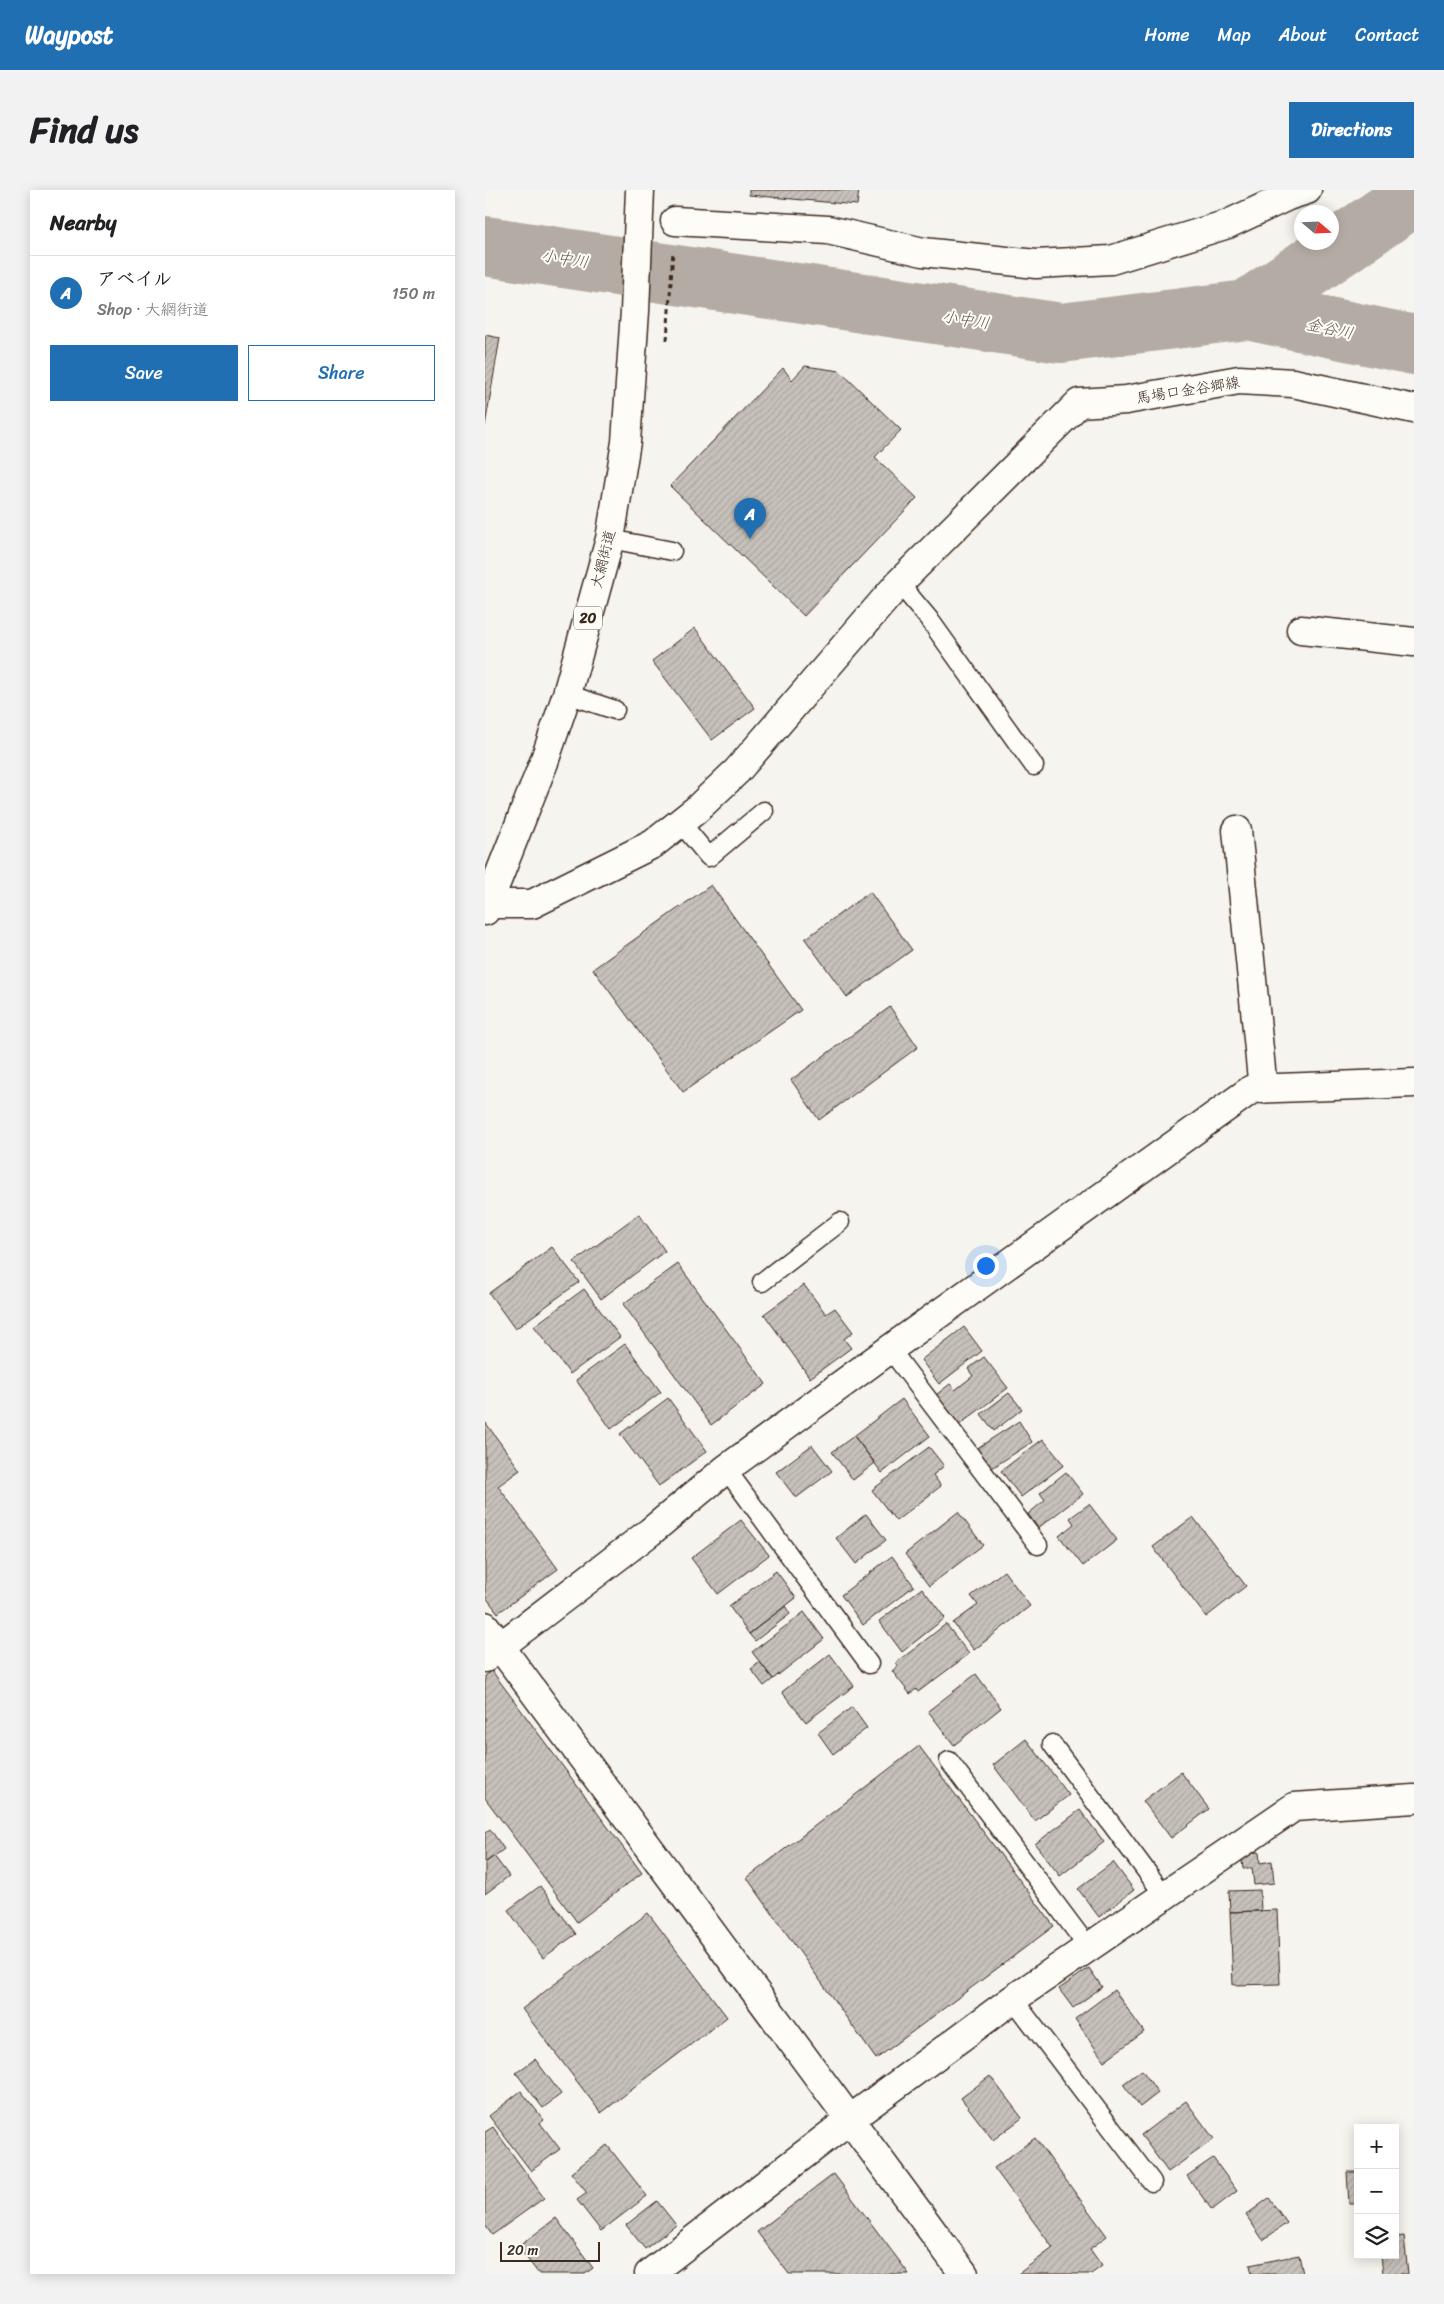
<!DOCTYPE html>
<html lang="en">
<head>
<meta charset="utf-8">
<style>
	:root { --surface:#fff; --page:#f2f2f2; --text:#202124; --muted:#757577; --line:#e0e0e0; --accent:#1f6fb2 }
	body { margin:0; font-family:Sriracha,"Klee One",sans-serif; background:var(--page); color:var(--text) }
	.controls { position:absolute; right:15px; bottom:15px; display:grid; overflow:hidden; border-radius:0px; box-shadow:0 2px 12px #0003 }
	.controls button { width:45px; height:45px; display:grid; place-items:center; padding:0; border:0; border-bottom:1px solid var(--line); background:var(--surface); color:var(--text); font:25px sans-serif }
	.compass { position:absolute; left:809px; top:15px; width:45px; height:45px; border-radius:50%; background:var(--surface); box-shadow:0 2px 12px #0003; rotate:109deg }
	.scale { position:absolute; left:15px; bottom:12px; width:100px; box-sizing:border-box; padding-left:5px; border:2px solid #3b2a1e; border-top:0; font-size:14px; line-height:18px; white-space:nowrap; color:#3b2a1e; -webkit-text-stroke:4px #fdfcf7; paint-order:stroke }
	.you { position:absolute; left:500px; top:1075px; width:18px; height:18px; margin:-12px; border:4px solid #fff; border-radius:50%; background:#1a73e8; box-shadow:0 0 0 8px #1a73e833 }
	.badge { display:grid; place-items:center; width:32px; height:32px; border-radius:50%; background:var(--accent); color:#fff; font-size:16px; font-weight:700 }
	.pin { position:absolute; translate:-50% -41px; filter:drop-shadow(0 1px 2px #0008) }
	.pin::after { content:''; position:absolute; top:26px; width:18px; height:15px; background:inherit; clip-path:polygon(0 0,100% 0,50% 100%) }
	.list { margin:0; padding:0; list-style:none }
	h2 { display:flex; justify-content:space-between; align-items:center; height:65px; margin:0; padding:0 20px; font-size:21px }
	h2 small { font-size:16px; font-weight:400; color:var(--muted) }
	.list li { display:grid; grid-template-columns:32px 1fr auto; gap:15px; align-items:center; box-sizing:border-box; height:75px; padding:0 20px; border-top:1px solid var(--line) }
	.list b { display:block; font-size:19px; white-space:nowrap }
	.list p { margin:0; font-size:16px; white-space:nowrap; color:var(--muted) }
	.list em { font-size:16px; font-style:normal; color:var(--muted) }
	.actions { display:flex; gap:10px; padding:15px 20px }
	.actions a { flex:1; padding:11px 0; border:1px solid var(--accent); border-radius:0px; text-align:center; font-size:18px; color:var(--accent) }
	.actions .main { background:var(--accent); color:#fff }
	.icon { flex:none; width:28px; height:28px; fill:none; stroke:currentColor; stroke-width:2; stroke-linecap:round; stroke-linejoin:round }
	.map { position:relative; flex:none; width:929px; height:2084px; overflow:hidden; border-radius:0px }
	header { display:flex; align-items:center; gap:30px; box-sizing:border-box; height:70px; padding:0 25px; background:var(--accent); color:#fff }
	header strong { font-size:24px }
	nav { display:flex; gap:28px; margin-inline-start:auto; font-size:18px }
	.intro { display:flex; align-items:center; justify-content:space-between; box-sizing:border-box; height:120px; padding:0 30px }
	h1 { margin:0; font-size:35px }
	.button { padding:12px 22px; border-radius:0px; background:var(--accent); color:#fff; font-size:18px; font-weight:700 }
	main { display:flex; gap:30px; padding:0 30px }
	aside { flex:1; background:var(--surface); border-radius:0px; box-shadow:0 2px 12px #0003 }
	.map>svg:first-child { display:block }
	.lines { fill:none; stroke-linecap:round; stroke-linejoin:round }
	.river { stroke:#b4aca4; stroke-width:60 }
	.building { fill:url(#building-hatch); stroke:#3b2a1e }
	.service-casing { stroke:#3b2a1e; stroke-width:21 }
	.minor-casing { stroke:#3b2a1e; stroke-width:31 }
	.tertiary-casing { stroke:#3b2a1e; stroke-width:31 }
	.primary-casing { stroke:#3b2a1e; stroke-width:31 }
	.path { stroke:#3b2a1e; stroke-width:3; stroke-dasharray:5 4; stroke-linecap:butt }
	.service { stroke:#fdfcf7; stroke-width:18 }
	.minor { stroke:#fdfcf7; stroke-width:28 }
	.tertiary { stroke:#fdfcf7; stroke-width:28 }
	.primary { stroke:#fdfcf7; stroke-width:28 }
	.labels { text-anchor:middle; stroke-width:4; stroke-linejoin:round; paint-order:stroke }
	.shield { fill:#fdfcf7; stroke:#75695f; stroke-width:1 }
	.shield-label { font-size:14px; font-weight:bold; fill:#3b2a1e }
	.street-label { font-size:15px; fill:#3b2a1e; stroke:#fdfcf7 }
	.water-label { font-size:16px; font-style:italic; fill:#65584d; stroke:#fdfcf7 }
</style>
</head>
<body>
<header>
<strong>Waypost</strong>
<nav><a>Home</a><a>Map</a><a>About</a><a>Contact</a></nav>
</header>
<div class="intro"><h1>Find us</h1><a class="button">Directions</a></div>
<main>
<aside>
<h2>Nearby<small></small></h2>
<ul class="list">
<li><span class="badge">A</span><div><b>アベイル</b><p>Shop · 大網街道</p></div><em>150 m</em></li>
</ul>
<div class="actions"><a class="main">Save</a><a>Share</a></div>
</aside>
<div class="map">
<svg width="929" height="2084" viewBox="0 0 929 2084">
	<defs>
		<pattern id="building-hatch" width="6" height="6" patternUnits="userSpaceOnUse" patternTransform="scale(1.25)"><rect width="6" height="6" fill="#c7c1bb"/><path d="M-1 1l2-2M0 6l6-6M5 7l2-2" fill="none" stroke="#aca6a0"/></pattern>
	</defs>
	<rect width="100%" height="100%" fill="#f5f4ee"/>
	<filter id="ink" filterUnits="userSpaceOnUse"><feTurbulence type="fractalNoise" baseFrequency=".02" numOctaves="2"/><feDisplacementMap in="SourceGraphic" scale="10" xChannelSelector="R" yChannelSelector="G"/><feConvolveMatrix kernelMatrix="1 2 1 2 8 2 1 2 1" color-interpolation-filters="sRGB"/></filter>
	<g filter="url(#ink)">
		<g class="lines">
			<path class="river" d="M0 56 576 143 762 120 929 6
				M762 120 929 155"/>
		</g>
		<path class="building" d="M264 0H374L372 15 264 5Z
			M0 145 15 148 0 236Z
			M320 176 355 181 416 240 390 267 432 308 319 426 185 296 298 178 307 190Z
			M210 438 270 518 227 550 167 471Z
			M226 695 316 820 198 902 108 779Z
			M385 702 427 760 362 807 320 749Z
			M405 817 433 857 334 930 306 890Z
			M154 1024 180 1061 116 1109 89 1072Z
			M67 1057 94 1092 30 1139 4 1103Z
			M193 1074 281 1194 226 1235 138 1114Z
			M319 1095 341 1124 350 1118 368 1142 359 1149 366 1158 325 1188 279 1124Z
			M99 1099 135 1147 85 1184 49 1136Z
			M479 1137 497 1161 454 1194 436 1170Z
			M140 1154 176 1202 126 1239 91 1190Z
			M499 1167 523 1198 474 1235 451 1205 465 1194 470 1200 488 1186 483 1179Z
			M524 1203 537 1219 509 1241 496 1224Z
			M183 1208 222 1261 174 1296 135 1244Z
			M417 1209 445 1246 397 1283 369 1246Z
			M534 1231 547 1252 504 1280 491 1259Z
			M0 1232 35 1280 13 1296 73 1379 13 1423 0 1406Z
			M369 1246 390 1273 368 1290 347 1262Z
			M558 1249 579 1275 536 1307 516 1281Z
			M327 1255 347 1281 311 1308 291 1282Z
			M444 1257 459 1276 448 1285 456 1296 411 1331 387 1300Z
			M581 1282 598 1304 553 1338 543 1324 560 1310 555 1303Z
			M604 1314 632 1350 598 1376 574 1346 589 1334 585 1328Z
			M473 1322 498 1355 444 1396 420 1364Z
			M381 1324 401 1350 371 1374 351 1348Z
			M708 1327 761 1396 721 1427 668 1357Z
			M256 1330 284 1365 233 1404 206 1368Z
			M407 1366 429 1396 378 1435 356 1405Z
			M291 1381 311 1408 264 1444 244 1416Z
			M519 1381 545 1416 489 1460 468 1433 493 1415 486 1406Z
			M437 1398 460 1428 417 1462 394 1431Z
			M300 1416 305 1424 270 1451 264 1444Z
			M319 1422 339 1449 288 1489 267 1462Z
			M461 1434 484 1464 433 1502 431 1499 425 1504 407 1481 413 1476 411 1473Z
			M345 1464 369 1496 321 1532 297 1502Z
			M275 1472 288 1489 279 1496 266 1479Z
			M7 1481 157 1683 92 1732 0 1608V1486Z
			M491 1484 516 1518 469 1555 443 1521Z
			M367 1517 382 1538 348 1564 333 1543Z
			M541 1549 584 1605 550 1631 508 1575Z
			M434 1556 569 1736 391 1869 262 1688Z
			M696 1582 724 1619 686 1648 658 1611Z
			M595 1620 619 1652 575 1686 550 1654Z
			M5 1639 19 1659 0 1673V1643Z
			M774 1662 775 1673 787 1671 789 1693 769 1695 767 1678H758L756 1664Z
			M9 1666 24 1686 0 1704V1673Z
			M628 1672 649 1700 614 1727 593 1699Z
			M55 1696 91 1744 58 1768 23 1720Z
			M775 1700 776 1721 745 1722 744 1701Z
			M792 1720 795 1794 748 1795 745 1722Z
			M163 1723 242 1827 116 1923 37 1819Z
			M604 1778 617 1797 588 1818 574 1799Z
			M629 1800 659 1842 619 1871 590 1829Z
			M50 1869 76 1904 58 1918 31 1883Z
			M657 1880 673 1903 655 1917 638 1894Z
			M505 1886 537 1928 508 1950 476 1908Z
			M36 1901 59 1930 55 1933 75 1959 46 1981 4 1926Z
			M701 1911 729 1949 683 1982 656 1945Z
			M8 1937 59 2008 7 2045 0 2035V1942Z
			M550 1948 622 2046 605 2059 617 2076 606 2084H533L568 2058 509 1978Z
			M122 1955 162 2006 116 2041 92 2010 102 2003 86 1983Z
			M728 1968 752 2001 727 2020 702 1986Z
			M862 1982H873V2014H864Z
			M349 1984 424 2084H304L272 2042Z
			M784 2008 802 2033 778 2050 761 2025Z
			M172 2011 191 2035 160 2059 141 2035Z
			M71 2028 108 2078 100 2084H54L33 2057Z
			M919 2046 923 2084H898L896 2065H910V2047Z
			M814 2065 818 2084H767L765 2075Z"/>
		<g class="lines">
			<defs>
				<path id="service" d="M125 349 187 361
					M414 393 444 429 549 576
					M82 504 130 520
					M196 633 224 667 279 621
					M277 1092 355 1032
					M405 1159 553 1355
					M241 1279 384 1474
					M567 1554 679 1705
					M464 1571 603 1757
					M528 1809 667 1992"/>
				<path id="minor" d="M190 31 343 40 438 62 551 74 626 70 743 34 803 6 822 0
					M816 440 929 452
					M752 640 778 899
					M4 714H47L168 654 211 620 252 581 414 393 594 213 641 210 754 190 808 193 929 219
					M0 1468 165 1342 241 1279 405 1159 767 899 929 893
					M164 2084 364 1930 528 1809 809 1617 929 1609"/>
				<path id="tertiary" d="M0 1436 479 2084"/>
				<path id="primary" d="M0 721 59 572 82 504 125 349 141 252 150 121 155 0"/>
			</defs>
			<use href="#service" class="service-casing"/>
			<use href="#minor" class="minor-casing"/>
			<use href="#tertiary" class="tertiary-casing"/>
			<use href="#primary" class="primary-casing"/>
			<path class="path" d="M182 150 188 61"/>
			<use href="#service" class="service"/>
			<use href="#minor" class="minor"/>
			<use href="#tertiary" class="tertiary"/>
			<use href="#primary" class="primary"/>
		</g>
	</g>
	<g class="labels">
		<rect class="shield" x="89" y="416.5" width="28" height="23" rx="4"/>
		<g class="shield-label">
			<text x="103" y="433">20</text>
		</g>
		<g class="street-label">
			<text transform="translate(703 200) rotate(-9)" y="5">馬場口金谷郷線</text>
			<text transform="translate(118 369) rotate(-76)" y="5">大網街道</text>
		</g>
		<g class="water-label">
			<text transform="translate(80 68) rotate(9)" y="6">小中川</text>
			<text transform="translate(481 129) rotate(9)" y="6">小中川</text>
			<text transform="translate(845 138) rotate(12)" y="6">金谷川</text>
		</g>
	</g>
</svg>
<div class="controls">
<button>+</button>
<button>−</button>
<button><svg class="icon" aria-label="layers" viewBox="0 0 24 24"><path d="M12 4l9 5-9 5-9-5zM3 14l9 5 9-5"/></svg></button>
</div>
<svg class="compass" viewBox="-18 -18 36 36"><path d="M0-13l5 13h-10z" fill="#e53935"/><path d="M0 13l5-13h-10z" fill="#757577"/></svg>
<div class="scale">20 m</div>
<div class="you"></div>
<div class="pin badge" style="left:265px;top:349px">A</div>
</div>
</main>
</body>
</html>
